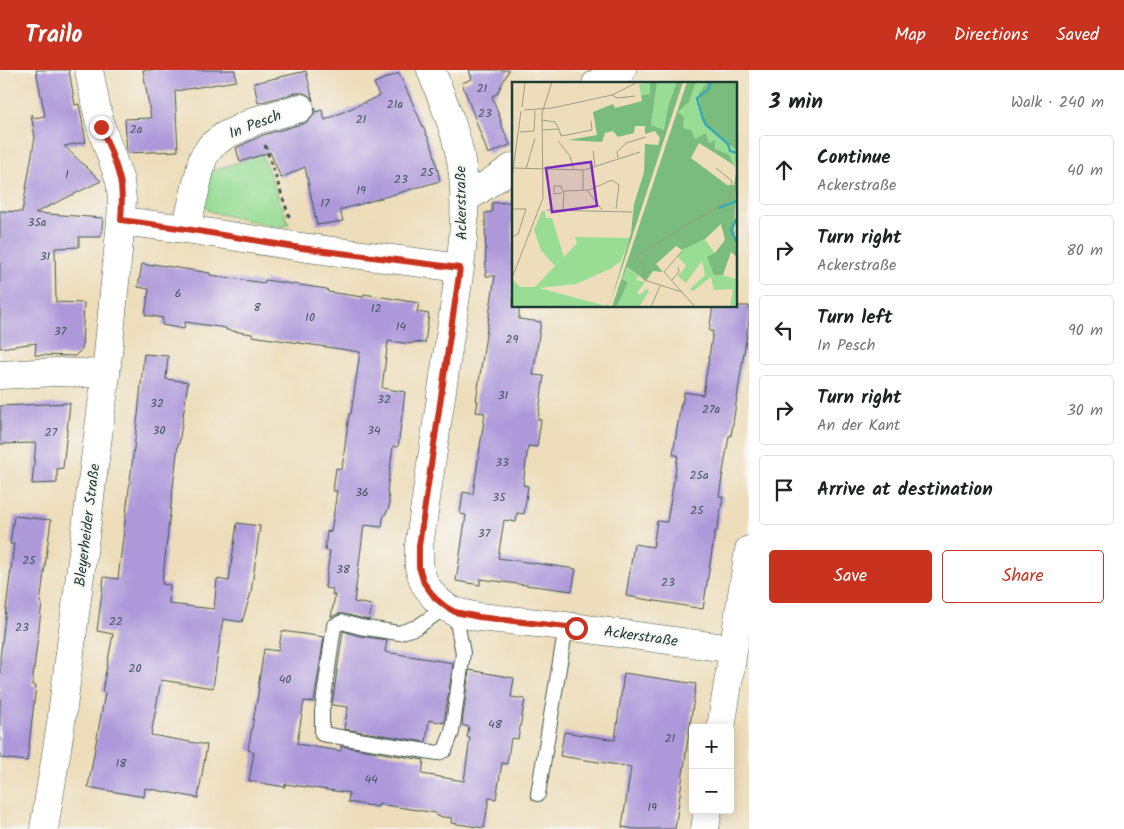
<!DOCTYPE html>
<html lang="en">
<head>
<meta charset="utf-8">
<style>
	:root { --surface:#fff; --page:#f6f6f6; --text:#202124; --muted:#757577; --line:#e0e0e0; --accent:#c8321e }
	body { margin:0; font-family:Kalam,sans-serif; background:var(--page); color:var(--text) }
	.controls { position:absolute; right:15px; bottom:15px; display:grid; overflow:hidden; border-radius:5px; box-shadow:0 2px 12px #0003 }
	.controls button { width:45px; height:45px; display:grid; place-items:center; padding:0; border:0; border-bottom:1px solid var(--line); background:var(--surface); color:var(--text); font:25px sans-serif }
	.stop { position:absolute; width:15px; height:15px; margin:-11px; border:4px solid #c8321e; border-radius:50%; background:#fff }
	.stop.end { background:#c8321e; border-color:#fff; box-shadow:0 1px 5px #0008 }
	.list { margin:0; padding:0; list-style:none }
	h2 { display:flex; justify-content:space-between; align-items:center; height:65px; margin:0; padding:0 20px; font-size:21px }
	h2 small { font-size:16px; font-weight:400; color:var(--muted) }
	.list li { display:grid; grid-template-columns:32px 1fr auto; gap:15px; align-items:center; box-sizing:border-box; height:70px; margin:0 10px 10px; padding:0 10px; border:1px solid var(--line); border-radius:5px }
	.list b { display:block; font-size:19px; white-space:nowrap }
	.list p { margin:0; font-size:16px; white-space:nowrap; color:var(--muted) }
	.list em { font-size:16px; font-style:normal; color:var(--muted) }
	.actions { display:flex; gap:10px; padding:15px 20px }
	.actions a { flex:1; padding:11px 0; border:1px solid var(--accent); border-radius:5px; text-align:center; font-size:18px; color:var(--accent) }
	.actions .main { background:var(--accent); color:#fff }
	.icon { flex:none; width:28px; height:28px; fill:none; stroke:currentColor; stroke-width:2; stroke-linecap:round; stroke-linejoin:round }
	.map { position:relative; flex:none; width:749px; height:759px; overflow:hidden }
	header { display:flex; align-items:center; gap:30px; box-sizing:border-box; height:70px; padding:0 25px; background:var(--accent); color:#fff }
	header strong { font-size:24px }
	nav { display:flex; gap:28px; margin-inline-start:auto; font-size:18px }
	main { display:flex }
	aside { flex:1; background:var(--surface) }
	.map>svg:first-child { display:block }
	.green { fill:#99dd95; stroke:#5c8d64 }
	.building { fill:#ad99da }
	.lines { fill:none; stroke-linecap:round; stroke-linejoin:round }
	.service-casing { stroke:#3e5548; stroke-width:16 }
	.minor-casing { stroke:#3e5548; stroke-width:29 }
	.path { stroke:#3e5548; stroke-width:3; stroke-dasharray:4 4; stroke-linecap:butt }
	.service { stroke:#fff; stroke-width:14 }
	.minor { stroke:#fff; stroke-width:28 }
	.route { stroke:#c8321e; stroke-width:6 }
	.labels { text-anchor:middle; stroke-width:4; stroke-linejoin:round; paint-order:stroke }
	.number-label { font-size:12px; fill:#42545e }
	.street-label { font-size:15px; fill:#1f3d34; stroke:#f6f6f2 }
	.inset-river { fill:none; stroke:#39abb1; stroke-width:2.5 }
	.inset-road { fill:none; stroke:#9b9d84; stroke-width:1 }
	.view { fill:#7b2cbf; fill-opacity:0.15; stroke:#7b2cbf; stroke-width:2.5 }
	.inset-edge { fill:none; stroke:#1f3d34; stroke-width:2.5 }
</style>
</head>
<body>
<header>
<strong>Trailo</strong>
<nav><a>Map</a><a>Directions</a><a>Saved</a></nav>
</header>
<main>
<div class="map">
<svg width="749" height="759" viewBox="0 0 749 759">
	<rect width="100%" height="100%" fill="#f6f6f2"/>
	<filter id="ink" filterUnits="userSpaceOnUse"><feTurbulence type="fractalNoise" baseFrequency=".02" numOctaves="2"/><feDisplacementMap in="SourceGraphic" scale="10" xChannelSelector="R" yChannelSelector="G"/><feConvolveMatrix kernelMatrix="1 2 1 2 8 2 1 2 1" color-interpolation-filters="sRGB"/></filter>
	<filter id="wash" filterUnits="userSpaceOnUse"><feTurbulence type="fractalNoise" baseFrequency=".0096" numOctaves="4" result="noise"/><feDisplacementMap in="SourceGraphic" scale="20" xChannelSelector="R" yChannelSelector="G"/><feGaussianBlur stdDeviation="1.12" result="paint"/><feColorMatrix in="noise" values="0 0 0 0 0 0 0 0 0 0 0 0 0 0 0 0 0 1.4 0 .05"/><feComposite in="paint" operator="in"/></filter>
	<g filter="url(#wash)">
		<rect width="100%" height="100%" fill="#edddba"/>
		<path class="green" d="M262 84 289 155 277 157 215 143 208 140 203 132 210 102Z"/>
		<g id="blocks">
			<path class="building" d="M36 0H69L75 35 79 34 86 72 64 76 101 111 35 143 103 148 101 167H79V177L55 178 56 232 84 233 82 279 75 286 35 285 36 273 0 278V141L22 142 35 67 31 44 34 48 45 46Z
				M143 0H235L236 11 175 21 178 81 127 83 125 49 151 48Z
				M469 0H509L497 24 492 26 501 51H500L510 75 488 84 462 13 472 9Z
				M306 1 313 31 311 27 304 23H296L258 33 254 13Z
				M399 3 433 79 440 111 340 140 343 151 317 155 305 97 281 108 270 82 240 92 236 78 263 65 305 53 311 49 315 42V38L316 42 322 40 325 50 379 26 374 13Z
				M513 132V236H519V249L541 252 533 305 544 306 538 349 541 350 537 377 528 376 523 415 528 416 524 444 517 443 516 452 504 450 498 488 576 499 572 521 480 509V515L456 511 466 445 460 444 463 422 473 424 485 343 476 342 478 331H476L495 206H486L485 143 492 142V133Z
				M142 194 153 196V194L210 203V205L264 213 265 210 327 219 328 222 363 227 364 224 419 233 417 242 429 244 425 273 413 272 412 274 388 271 382 318 405 322 398 377 393 376 387 421 389 429V438L383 448 382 457 364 455 354 532 372 535 369 550 344 544H338L331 547 335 525H332L333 519 325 518 330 481 325 480 327 461 331 462 337 421H333L336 398 342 399 349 344H351L360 282 252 266V264L226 260V258L185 252 184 259 162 255 163 248 145 245 149 219 138 217Z
				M713 236H749V250L731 366H729L719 426 723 427 717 461H715L703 539 626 526 634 474 653 477 657 451 667 452 678 385H673L681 333 682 334 684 322 703 325 713 261H709Z
				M144 284 168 286 166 309 188 312 179 374H178L162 514 170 515 169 534 214 539 217 509 229 511 237 453 260 456 251 523 242 552 223 549 213 618 161 610 151 665 207 675 198 728 145 718 144 727 88 717 105 623 102 622 113 564 97 561 104 507 118 509 138 345Z
				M70 333 63 398 57 399V413L32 414 36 373 0 374V336Z
				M14 446 51 450 40 533H42L32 615 36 616 27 691 0 688V588L14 474H10Z
				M282 561 324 567 314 632 304 631 297 674 341 681V676L424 690 422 704 464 711 470 668 467 667 469 657 462 655 469 600 514 608 511 627 525 629 518 669 511 668 507 694 502 693 496 729 489 728 484 758 451 753 452 748 436 746V743L379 734 378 737 348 732 349 723 285 714V717L249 711 254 682 248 680 259 618H258L264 579 278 581Z
				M343 561 359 566 387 570 385 582 453 593 444 653 429 650 426 672 344 659 348 637 332 635Z
				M624 603 696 614 675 759H636L622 757 631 697 560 686 564 662 615 670Z"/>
		</g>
	</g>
	<g filter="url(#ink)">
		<use href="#blocks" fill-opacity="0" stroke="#3e5548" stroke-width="1"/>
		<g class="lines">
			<defs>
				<path id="service" d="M446 537 417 557 399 563 360 557 342 552 334 556 322 641V664L438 683 445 680 452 662 463 583 455 542
					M538 724 566 556"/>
				<path id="minor" d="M431 0C442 29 456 60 461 91 467 126 464 163 460 198L419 476V497L424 513 435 528 446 537 455 542 479 547 566 556 733 579
					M596 14 612 4 622 0
					M464 130 513 97
					M121 151 186 159 301 177 460 198
					M186 159 203 88 211 76 224 66 257 50 300 38
					M0 305 56 302 106 304
					M721 658 749 480
					M44 759 60 660 106 304 121 151 122 129 120 111 101 57 96 36 89 0
					M705 759 708 740"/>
			</defs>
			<use href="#service" class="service-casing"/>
			<use href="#minor" class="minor-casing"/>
			<path class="path" d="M265 75 290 149"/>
			<use href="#service" class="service"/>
			<use href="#minor" class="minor"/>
		</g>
	</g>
	<g class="lines" filter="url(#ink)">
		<path class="route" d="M101 57C108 74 116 92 120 110 123 123 122 137 121 150L186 159 301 178 460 198 419 476V497L424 513 435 528 446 537 455 542 479 547 576 558"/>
	</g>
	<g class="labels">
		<g class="number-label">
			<text x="482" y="22">21</text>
			<text x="395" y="38">21a</text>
			<text x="485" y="47">23</text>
			<text x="361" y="53">21</text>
			<text x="136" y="63">2a</text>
			<text x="427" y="106">25</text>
			<text x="67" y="108">1</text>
			<text x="401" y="113">23</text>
			<text x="361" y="124">19</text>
			<text x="325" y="137">17</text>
			<text x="37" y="156">35a</text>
			<text x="45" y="190">31</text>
			<text x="178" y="227">6</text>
			<text x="257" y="241">8</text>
			<text x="376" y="242">12</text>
			<text x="310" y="251">10</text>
			<text x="401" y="260">14</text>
			<text x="60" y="265">37</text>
			<text x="512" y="273">29</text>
			<text x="503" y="329">31</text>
			<text x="384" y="333">32</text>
			<text x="157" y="337">32</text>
			<text x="711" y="343">27a</text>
			<text x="159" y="364">30</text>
			<text x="374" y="364">34</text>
			<text x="51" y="366">27</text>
			<text x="502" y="396">33</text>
			<text x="699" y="409">25a</text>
			<text x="362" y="426">36</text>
			<text x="499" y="431">35</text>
			<text x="697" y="444">25</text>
			<text x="484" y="467">37</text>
			<text x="29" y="494">25</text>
			<text x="343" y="503">38</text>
			<text x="668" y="516">23</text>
			<text x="116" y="555">22</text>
			<text x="22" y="561">23</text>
			<text x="135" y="602">20</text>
			<text x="285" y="613">40</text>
			<text x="495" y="658">48</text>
			<text x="670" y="672">21</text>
			<text x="121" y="697">18</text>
			<text x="371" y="713">44</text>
			<text x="652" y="741">19</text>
		</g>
		<g class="street-label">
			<text transform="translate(255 54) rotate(-21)" y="5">In Pesch</text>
			<text transform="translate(461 133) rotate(-91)" y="5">Ackerstraße</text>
			<text transform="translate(87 455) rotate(-83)" y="5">Bleyerheider Straße</text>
			<text transform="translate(641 566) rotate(8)" y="5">Ackerstraße</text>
		</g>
	</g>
	<g transform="translate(512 12)">
		<rect width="225" height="225" fill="#edddba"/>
		<path d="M138 0V12L129 13 127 2ZM145 0H165L156 24 153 48 144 47 139 43ZM184 0H195L193 2 208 55 225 69 223 86 218 76 205 70 202 61H197L194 51 183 58 171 46 166 30 177 20ZM30 129H33L34 136H40L52 175 65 161 63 155 118 156 109 179 98 187 64 202 27 206 94 224 96 221 97 225H0L1 198 8 205H23L43 184 29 168 22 148ZM192 156 203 171 209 193 225 197V225H218L221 207 202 208 199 195 181 209 178 207 193 193 190 179 174 201 166 194 174 184 166 175 170 168ZM115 185 127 195 124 198 133 200 125 211 128 213 134 207 137 209 127 225H105L116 200 110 197Z" fill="#99dd95"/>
		<path d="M138 0H145L139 43 152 48 156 24 165 0H171L98 222 119 151 122 122 132 90 133 62 146 63 148 56 143 49 133 52V44H123L122 51 106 55 101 49 93 51 90 60 56 58 85 53 81 30 101 22 103 26 130 19 129 13 138 12ZM175 0H184L177 20 166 30 172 35 171 46 179 48 183 57 194 51 197 61 203 58V67L217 73 222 83 187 61 179 76 215 103H222L225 85 222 146 225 175 219 170 211 193H202L195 175 203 171 213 158 209 142 193 157 170 168 164 164 144 182 151 190 141 189 134 199 115 185 110 197 116 200 105 225H100ZM195 0H225V69L190 39 187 12Z" fill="#7abc7e"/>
		<path class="inset-river" d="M199 0 196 8 185 16 190 34 194 43 216 62 218 69 225 71M206 126 225 119M225 136 219 148 225 161"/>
		<path class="inset-road" d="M100 13 124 1M10 25 13 0M12 28 40 26 100 13 106 16 123 14M30 38 43 40 47 47M30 48 47 47 49 54 80 48 79 39M8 50 22 49 23 29M46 59 58 74 62 88M81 69 83 84M106 76 105 70 114 61 134 55M1 86 72 88 128 70M14 87 23 56M71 88V108M0 96 9 29M75 108 90 128M50 111 42 112V104H49L51 110M0 127H14L6 152 0 155M35 128 120 130M51 128 52 109 77 108 100 98 107 103 104 127M0 196 31 116 30 31 40 0M160 198 167 190 166 185M169 209 152 190 170 169M139 225 148 204M183 225 170 210 132 198 133 186 124 174 218 117 220 99 204 86"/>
		<path class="view" d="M79 80 85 124 40 130 34 86Z"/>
		<rect width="225" height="225" class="inset-edge"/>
	</g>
</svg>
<div class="controls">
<button>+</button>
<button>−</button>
</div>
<div class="stop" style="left:576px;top:558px"></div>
<div class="stop end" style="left:101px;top:57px"></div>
</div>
<aside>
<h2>3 min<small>Walk · 240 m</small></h2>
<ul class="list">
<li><svg class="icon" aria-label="ahead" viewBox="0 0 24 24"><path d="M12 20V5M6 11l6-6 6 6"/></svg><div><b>Continue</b><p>Ackerstraße</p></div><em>40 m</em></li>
<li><svg class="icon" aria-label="right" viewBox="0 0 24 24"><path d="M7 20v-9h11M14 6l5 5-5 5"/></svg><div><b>Turn right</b><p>Ackerstraße</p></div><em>80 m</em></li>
<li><svg class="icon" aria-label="left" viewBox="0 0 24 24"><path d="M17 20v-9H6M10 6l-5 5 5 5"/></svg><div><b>Turn left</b><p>In Pesch</p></div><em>90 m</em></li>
<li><svg class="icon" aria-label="right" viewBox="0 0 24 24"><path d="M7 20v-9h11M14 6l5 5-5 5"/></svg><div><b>Turn right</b><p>An der Kant</p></div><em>30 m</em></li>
<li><svg class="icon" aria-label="arrive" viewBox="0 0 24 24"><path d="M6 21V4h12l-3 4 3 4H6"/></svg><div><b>Arrive at destination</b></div></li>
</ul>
<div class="actions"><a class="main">Save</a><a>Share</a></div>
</aside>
</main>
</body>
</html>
